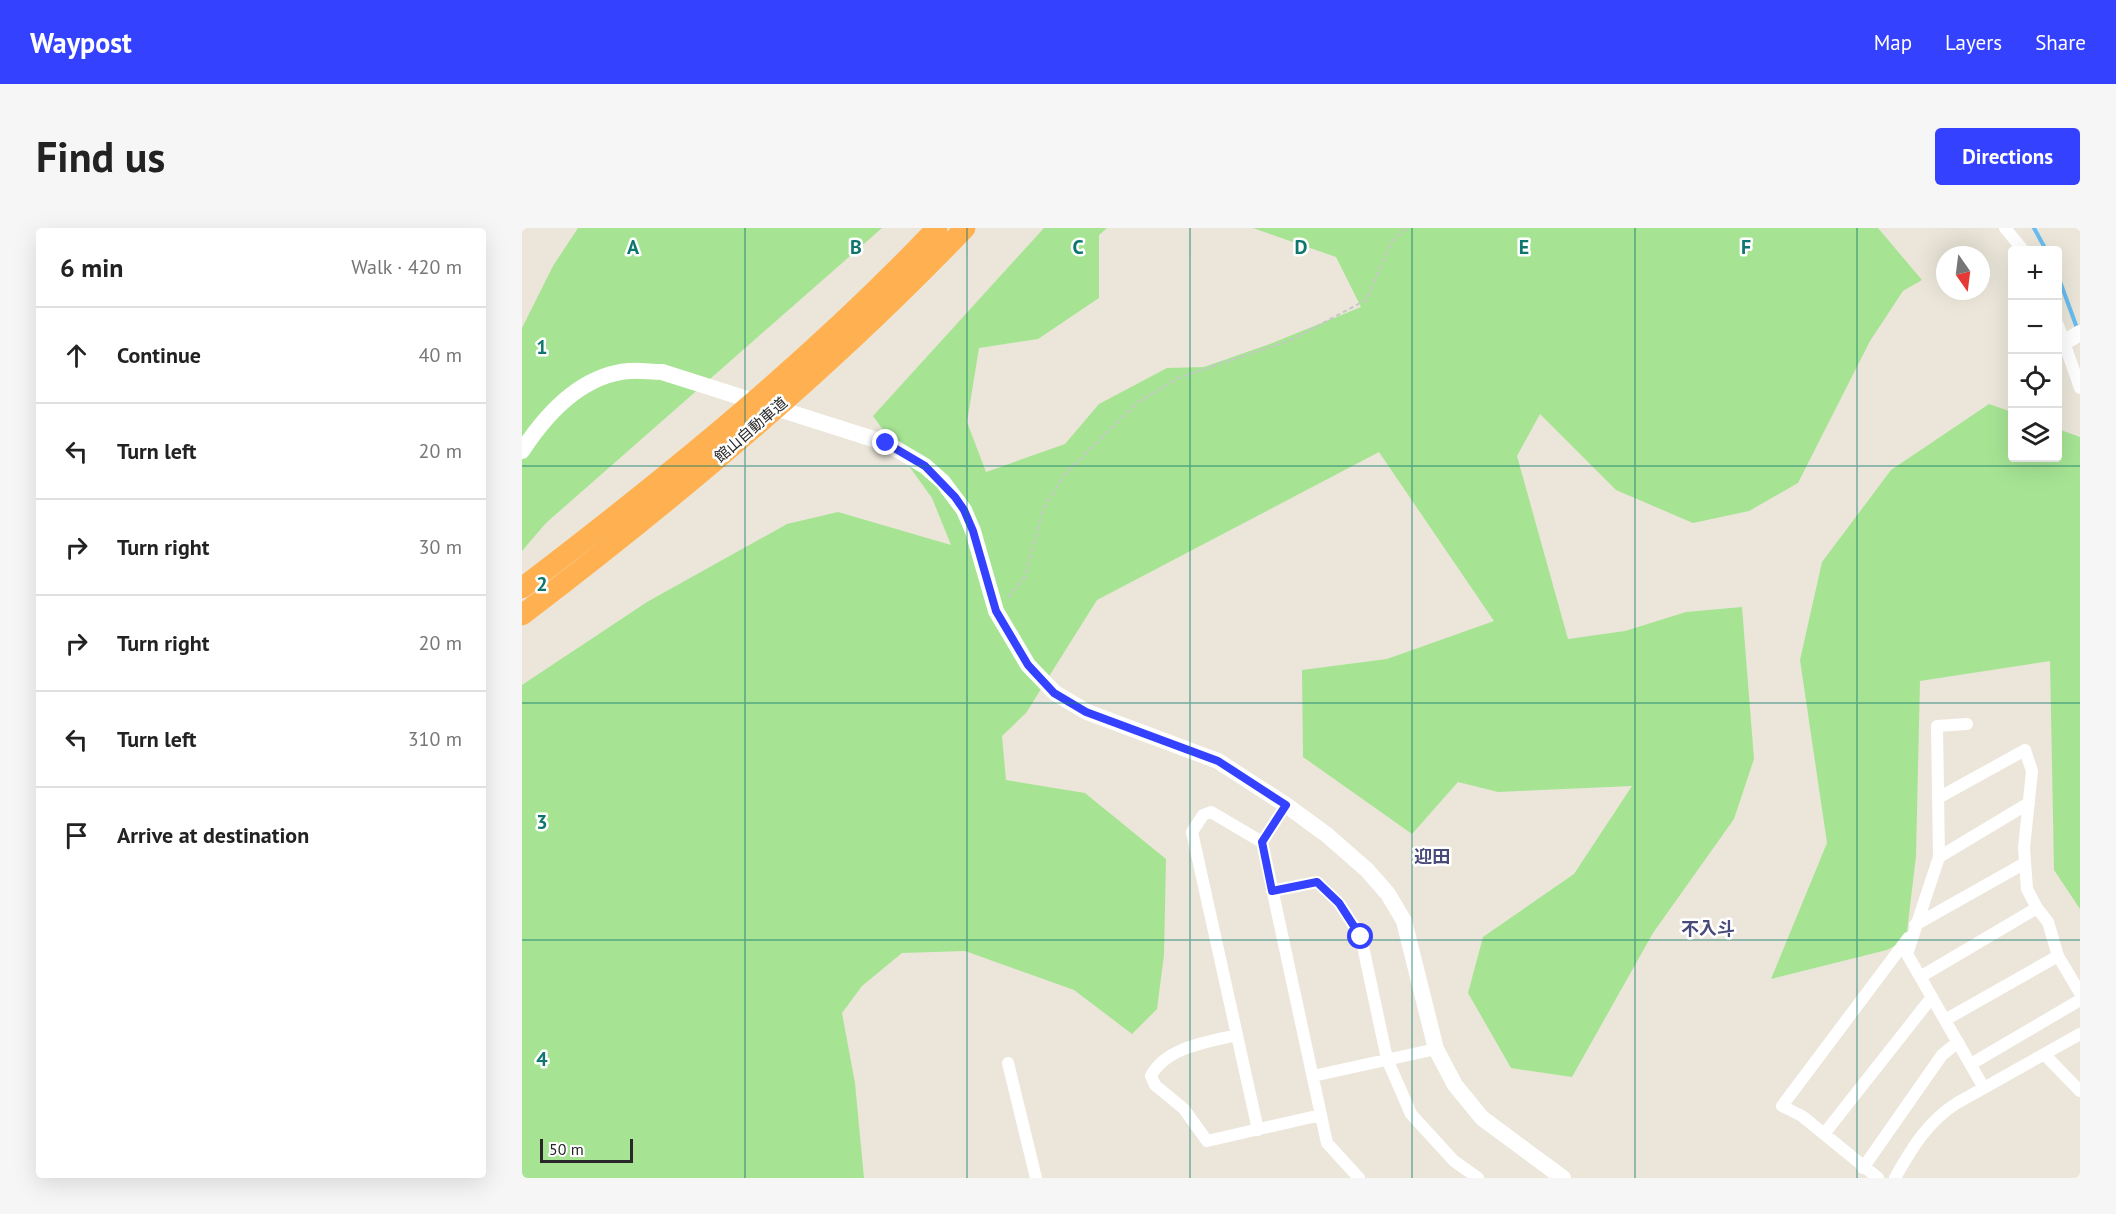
<!DOCTYPE html>
<html lang="en">
<head>
<meta charset="utf-8">
<style>
	:root { --surface:#fff; --page:#f6f6f6; --text:#222; --muted:#767676; --line:#e0e0e0; --accent:#3441fe }
	body { margin:0; font-family:"PT Sans","Noto Sans JP",sans-serif; background:var(--page); color:var(--text) }
	.controls { position:absolute; right:18px; top:18px; display:grid; overflow:hidden; border-radius:6px; box-shadow:0 6px 24px #0002 }
	.controls button { width:54px; height:54px; display:grid; place-items:center; padding:0; border:0; border-bottom:2px solid var(--line); background:var(--surface); color:var(--text); font:30px sans-serif }
	.compass { position:absolute; left:1414px; top:18px; width:54px; height:54px; border-radius:50%; background:var(--surface); box-shadow:0 6px 24px #0002; rotate:166deg }
	.scale { position:absolute; left:18px; bottom:15px; width:93px; box-sizing:border-box; padding-left:6px; border:3px solid #282828; border-top:0; font-size:16px; line-height:21px; white-space:nowrap; color:#282828; -webkit-text-stroke:4px #fff; paint-order:stroke }
	.stop { position:absolute; width:18px; height:18px; margin:-14px; border:4px solid #3441fe; border-radius:50%; background:#fff }
	.stop.end { background:#3441fe; border-color:#fff; box-shadow:0 2px 6px #0008 }
	.list { margin:0; padding:0; list-style:none }
	h2 { display:flex; justify-content:space-between; align-items:center; height:78px; margin:0; padding:0 24px; font-size:26px }
	h2 small { font-size:20px; font-weight:400; color:var(--muted) }
	.list li { display:grid; grid-template-columns:39px 1fr auto; gap:18px; align-items:center; box-sizing:border-box; height:96px; padding:0 24px; border-top:2px solid var(--line) }
	.list b { display:block; font-size:22px; white-space:nowrap }
	.list em { font-size:20px; font-style:normal; color:var(--muted) }
	.icon { flex:none; width:33px; height:33px; fill:none; stroke:currentColor; stroke-width:2; stroke-linecap:round; stroke-linejoin:round }
	.map { position:relative; flex:none; width:1558px; height:950px; overflow:hidden; border-radius:6px }
	header { display:flex; align-items:center; gap:36px; box-sizing:border-box; height:84px; padding:0 30px; background:var(--accent); color:#fff }
	header strong { font-size:28px }
	nav { display:flex; gap:33px; margin-inline-start:auto; font-size:21px }
	.intro { display:flex; align-items:center; justify-content:space-between; box-sizing:border-box; height:144px; padding:0 36px }
	h1 { margin:0; font-size:42px }
	.button { padding:15px 27px; border-radius:6px; background:var(--accent); color:#fff; font-size:21px; font-weight:700 }
	main { display:flex; gap:36px; padding:0 36px }
	aside { flex:1; background:var(--surface); border-radius:6px; box-shadow:0 6px 24px #0002 }
	.map>svg:first-child { display:block }
	.green { fill:#a6e494 }
	.lines { fill:none; stroke-linecap:round; stroke-linejoin:round }
	.stream { stroke:#69bcf1; stroke-width:4 }
	.path { stroke:#c7c7c7; stroke-width:2; stroke-dasharray:4.5 3; stroke-linecap:butt }
	.street { stroke:#fff; stroke-width:12 }
	.secondary { stroke:#fff; stroke-width:16 }
	.highway { stroke:#ffb151; stroke-width:21 }
	.route { stroke:#3441fe; stroke-width:8 }
	.grid { fill:none; stroke:#0f766e; stroke-width:1.5; stroke-opacity:0.55 }
	.labels { text-anchor:middle; stroke-width:5; stroke-linejoin:round; paint-order:stroke }
	.street-label { font-size:15px; fill:#282828; stroke:#fff }
	.quarter-label { font-size:18px; font-weight:bold; fill:#484b7a; stroke:#fff }
	.grid-label { font-size:20px; text-anchor:middle; font-weight:bold; fill:#0f766e; stroke:#fff; stroke-width:5; stroke-linejoin:round; paint-order:stroke }
</style>
</head>
<body>
<header>
<strong>Waypost</strong>
<nav><a>Map</a><a>Layers</a><a>Share</a></nav>
</header>
<div class="intro"><h1>Find us</h1><a class="button">Directions</a></div>
<main>
<aside>
<h2>6 min<small>Walk · 420 m</small></h2>
<ul class="list">
<li><svg class="icon" aria-label="ahead" viewBox="0 0 24 24"><path d="M12 20V5M6 11l6-6 6 6"/></svg><div><b>Continue</b></div><em>40 m</em></li>
<li><svg class="icon" aria-label="left" viewBox="0 0 24 24"><path d="M17 20v-9H6M10 6l-5 5 5 5"/></svg><div><b>Turn left</b></div><em>20 m</em></li>
<li><svg class="icon" aria-label="right" viewBox="0 0 24 24"><path d="M7 20v-9h11M14 6l5 5-5 5"/></svg><div><b>Turn right</b></div><em>30 m</em></li>
<li><svg class="icon" aria-label="right" viewBox="0 0 24 24"><path d="M7 20v-9h11M14 6l5 5-5 5"/></svg><div><b>Turn right</b></div><em>20 m</em></li>
<li><svg class="icon" aria-label="left" viewBox="0 0 24 24"><path d="M17 20v-9H6M10 6l-5 5 5 5"/></svg><div><b>Turn left</b></div><em>310 m</em></li>
<li><svg class="icon" aria-label="arrive" viewBox="0 0 24 24"><path d="M6 21V4h12l-3 4 3 4H6"/></svg><div><b>Arrive at destination</b></div></li>
</ul>
</aside>
<div class="map">
<svg width="1558" height="950" viewBox="0 0 1558 950">
	<rect width="100%" height="100%" fill="#ebe6d9"/>
	<path class="green" d="M56 0H360L24 295 0 323V100L31 38Z
		M522 0H585L577 7V70L516 111 457 120 445 194 464 244 543 216 577 176 645 140 682 139 748 116 839 79 814 29 731 0H1356L1400 52 1381 63 1348 113 1276 255 1227 283 1171 295 1094 262 1018 186 995 228 1046 411 1103 403 1164 384 1220 379 1232 531 1212 591 1131 705 1050 849 989 840 946 765 961 709 1052 646 1110 558 976 564 936 554 890 606 781 529 780 442 865 431 972 393 857 224 575 372 504 485 480 508 484 552 563 565 644 631 642 727 635 781 610 806 552 762 443 723 380 725 340 758 320 785 333 855 342 950H0V457L125 374 265 296 316 284 429 317 410 270 351 188Z
		M1467 176 1490 184V230H1536V201L1558 209V681L1532 642 1528 433 1398 453 1394 628 1384 712 1365 722 1249 751 1305 615 1278 432 1300 334 1369 242Z"/>
	<g class="lines">
		<path class="stream" d="M1512 0 1524 22
			M1536 48 1555 100"/>
		<path class="path" d="M486 369 503 349 521 281 543 246 616 174 656 150 769 112 844 72 870 13 885 0"/>
		<path class="street" d="M1483 0 1501 22
			M1536 97 1558 160
			M1445 496 1415 498 1417 629 1385 726 1462 860
			M1416 570 1503 522 1510 543 1502 620 1505 661 1515 680 1526 694 1536 728 1558 765
			M740 614 764 577
			M1417 629 1507 575
			M750 663 795 654 817 675 839 709 865 831 889 886 932 933 956 950
			M1393 697 1503 635
			M1398 749 1515 680
			M1423 792 1536 728
			M715 807C686 814 644 819 629 848L633 857 662 881 685 913 799 887
			M1523 827 1558 863
			M486 835 514 950
			M1449 836 1558 772
			M791 848 914 821
			M736 902 670 604 681 587 689 584 740 614 805 915 837 950
			M1302 906 1410 769
			M1341 940 1420 827 1436 814
			M1356 950 1280 888 1260 878 1386 710
			M1373 950C1389 921 1406 893 1435 875L1558 806"/>
		<path class="secondary" d="M1541 115 1558 105
			M0 223C24 186 60 147 107 143 118 142 129 144 140 144L364 215 403 238 421 254 442 282 451 303 474 383 506 437 533 465 565 484 696 533 764 577 805 607 845 642 866 666 882 693 914 821 933 857 960 890 1041 950"/>
		<path class="highway" d="M0 360C143 251 291 131 415 0
			M0 387C156 268 307 142 443 0"/>
	</g>
	<g class="lines">
		<path class="route" d="M364 215 403 238 433 269 442 282 451 303 474 383 506 437 532 465 564 484 696 533 764 577 740 614 750 663 795 654 817 675 839 709"/>
	</g>
	<path class="grid" d="M223 0V950M445 0V950M668 0V950M890 0V950M1113 0V950M1335 0V950M0 238H1558M0 475H1558M0 712H1558"/>
	<g class="labels">
		<g class="street-label">
			<text transform="translate(229 202) rotate(-41)" y="5">館山自動車道</text>
		</g>
		<g class="quarter-label">
			<text x="910" y="635">迎田</text>
			<text x="1186" y="707">不入斗</text>
		</g>
	</g>
	<g class="grid-label">
		<text x="111" y="26">A</text>
		<text x="334" y="26">B</text>
		<text x="556" y="26">C</text>
		<text x="779" y="26">D</text>
		<text x="1002" y="26">E</text>
		<text x="1224" y="26">F</text>
		<text x="20" y="126">1</text>
		<text x="20" y="363">2</text>
		<text x="20" y="601">3</text>
		<text x="20" y="838">4</text>
	</g>
</svg>
<div class="controls">
<button>+</button>
<button>−</button>
<button><svg class="icon" aria-label="locate" viewBox="0 0 24 24"><circle cx="12" cy="12" r="6"/><path d="M12 2v4M12 18v4M2 12h4M18 12h4"/></svg></button>
<button><svg class="icon" aria-label="layers" viewBox="0 0 24 24"><path d="M12 4l9 5-9 5-9-5zM3 14l9 5 9-5"/></svg></button>
</div>
<svg class="compass" viewBox="-18 -18 36 36"><path d="M0-13l5 13h-10z" fill="#e53935"/><path d="M0 13l5-13h-10z" fill="#767676"/></svg>
<div class="scale">50 m</div>
<div class="stop" style="left:839px;top:709px"></div>
<div class="stop end" style="left:364px;top:215px"></div>
</div>
</main>
</body>
</html>
